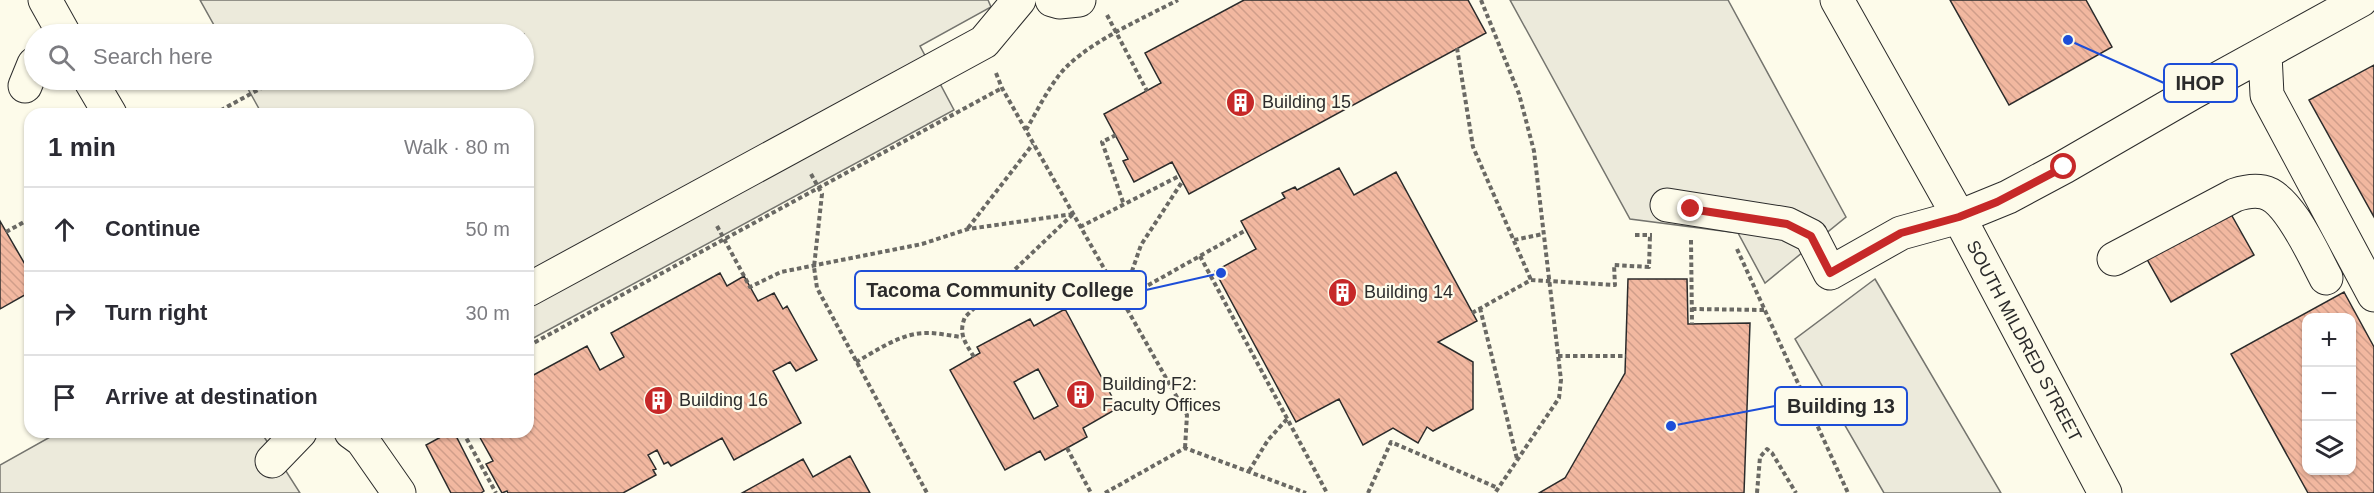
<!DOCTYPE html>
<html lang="en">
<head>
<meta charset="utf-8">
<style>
	:root { --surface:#fff; --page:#f7f7f7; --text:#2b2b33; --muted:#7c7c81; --line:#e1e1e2 }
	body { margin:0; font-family:Arial,sans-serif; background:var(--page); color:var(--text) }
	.controls { position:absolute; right:18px; bottom:18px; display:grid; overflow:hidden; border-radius:12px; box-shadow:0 2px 4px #0004 }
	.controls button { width:54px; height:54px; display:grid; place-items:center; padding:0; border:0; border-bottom:2px solid var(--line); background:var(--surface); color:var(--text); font:30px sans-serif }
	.stop { position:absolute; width:18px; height:18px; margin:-14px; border:4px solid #c62828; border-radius:50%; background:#fff }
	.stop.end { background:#c62828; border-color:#fff; box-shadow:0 2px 6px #0008 }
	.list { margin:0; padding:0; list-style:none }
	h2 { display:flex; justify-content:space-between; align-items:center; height:78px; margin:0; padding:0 24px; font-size:26px }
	h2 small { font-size:20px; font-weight:400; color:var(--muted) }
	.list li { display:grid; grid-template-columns:39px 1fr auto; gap:18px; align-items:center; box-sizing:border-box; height:84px; padding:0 24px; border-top:2px solid var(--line) }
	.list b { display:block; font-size:22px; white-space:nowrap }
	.list em { font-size:20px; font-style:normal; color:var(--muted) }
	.icon { flex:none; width:33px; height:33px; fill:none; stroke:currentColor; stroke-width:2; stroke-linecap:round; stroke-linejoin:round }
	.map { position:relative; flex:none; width:2374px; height:493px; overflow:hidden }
	.search { position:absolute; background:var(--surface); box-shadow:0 2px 4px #0004; left:24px; top:24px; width:510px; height:66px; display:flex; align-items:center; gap:15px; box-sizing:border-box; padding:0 21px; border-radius:33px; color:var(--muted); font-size:22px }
	.panel { position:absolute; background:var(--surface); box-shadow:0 2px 4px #0004; left:24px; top:108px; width:510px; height:330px; border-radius:18px }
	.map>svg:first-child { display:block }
	.parking { fill:#eceadb; stroke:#74746e; stroke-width:1.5 }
	.building { fill:url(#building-back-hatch); stroke:#2b2b2b; stroke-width:1.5; fill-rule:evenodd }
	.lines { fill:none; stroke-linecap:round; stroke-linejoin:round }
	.minor-casing { stroke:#2b2b2b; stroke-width:35 }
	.major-casing { stroke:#2b2b2b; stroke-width:35 }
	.path { stroke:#6a6964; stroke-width:4; stroke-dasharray:4.5 3; stroke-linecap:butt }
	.minor { stroke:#fdfbea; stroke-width:33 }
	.major { stroke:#fdfbea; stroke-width:33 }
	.route { stroke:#c62828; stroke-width:8 }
	.labels { text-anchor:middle; stroke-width:4.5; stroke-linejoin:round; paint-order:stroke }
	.poi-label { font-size:18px; fill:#2b2b2b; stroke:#fdfbea; text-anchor:start }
	.street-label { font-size:18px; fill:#2b2b2b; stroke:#fdfbea }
	.leader { fill:none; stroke:#1d4ed8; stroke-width:2 }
	.callout-dot { fill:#1d4ed8; stroke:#fdfbea; stroke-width:2 }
	.callout { fill:#fdfbea; stroke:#1d4ed8; stroke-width:2 }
	.callout-label { font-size:20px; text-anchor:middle; font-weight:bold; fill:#2b2b2b }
</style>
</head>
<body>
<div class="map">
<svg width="2374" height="493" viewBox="0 0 2374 493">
	<defs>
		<pattern id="building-back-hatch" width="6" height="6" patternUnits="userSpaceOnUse" patternTransform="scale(1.5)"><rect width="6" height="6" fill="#f2b8a0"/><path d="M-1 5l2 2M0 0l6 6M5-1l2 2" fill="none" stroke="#d09e8a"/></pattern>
	</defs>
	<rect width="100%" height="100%" fill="#fdfbea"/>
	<path class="parking" d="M200 0H988L991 7 920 46 954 110 528 341V114H262L243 80H524V34H219Z
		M1510 0H1728L1846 217 1765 283 1738 233 1630 219Z
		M1875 279 2001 493H1884L1795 339Z
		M59 432H261L300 493H0V465Z"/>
	<path class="building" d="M1244 0H1468L1486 33 1189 194 1172 162 1134 182 1123 161 1128 159 1104 114 1161 83 1145 53Z
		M1950 0H2086L2112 47 2009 105Z
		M2374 65V217L2309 100Z
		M1339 168 1354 195 1396 172 1477 321 1438 342 1473 362V409L1433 431 1427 427 1418 443 1393 428 1363 445 1339 399 1296 422 1215 271 1256 249 1241 221 1285 198 1282 193 1295 187 1297 190Z
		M2227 207 2254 255 2171 302 2144 254Z
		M0 221 30 273V292L0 309Z
		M720 273 727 286 744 276 758 301 774 293 783 309 787 306 817 360 796 371 790 362 773 371 801 423 734 460 722 438 671 466 668 462 664 464 657 450 648 455 656 469 653 470 656 475 623 493H508L507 491 502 493 486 464 493 461 478 434 528 432V378L587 346 600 370 624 357 611 333Z
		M1628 279H1687L1688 324 1750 323 1744 493H1539L1565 478 1625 373Z
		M2344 292 2374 347V493H2308L2231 354ZM2306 318H2352V470H2306Z
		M1065 309 1118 408 1083 428 1087 437 1067 448 1045 460 1040 451 1005 470 950 370 980 353 977 347 1030 319 1034 326ZM1038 369 1058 406 1034 419 1014 382Z
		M450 432H454L484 491 481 493H451L426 445Z
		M850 456 870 493H742L803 459 813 477Z"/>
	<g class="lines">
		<defs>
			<path id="minor" d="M45 0 64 34
				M1052 0 1059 2 1079 0
				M2265 54 2267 95 2374 295
				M90 80 110 114
				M25 86 34 64
				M1667 205 1787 224 1811 236 1830 273 1901 233 1959 217 2008 197 2064 167 2192 93 2361 0
				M2114 259 2235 195C2244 192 2253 190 2263 192 2289 197 2314 256 2326 278
				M528 290 984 42 1019 0
				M351 432 362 440 399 493
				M272 461 300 432"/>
			<path id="major" d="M1837 0 1959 217 2105 493"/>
		</defs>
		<use href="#minor" class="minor-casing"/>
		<use href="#major" class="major-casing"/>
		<path class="path" d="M1481 0 1519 94 1534 151 1561 380 1559 398 1495 493
			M1107 15 1147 91
			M1457 48 1473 147 1531 280
			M996 73 1002 88 1187 415 1185 448
			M214 114 276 80
			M1026 130C1036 113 1045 94 1057 78 1079 46 1142 19 1178 0
			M1116 135 1102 142 1124 205
			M811 174 822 194 814 267 817 288 927 493
			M717 226 750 287 781 272 922 244 968 229 1073 214
			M1080 227 1179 176
			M968 228 1033 144
			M6 232 24 222
			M1635 235H1652
			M1514 240 1543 234
			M1691 240 1692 324
			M1737 249 1848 493
			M1200 256 1327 493
			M1122 300 1246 230
			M1122 300 1141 245 1182 182
			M1480 308 1517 459
			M1692 309 1765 310
			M1472 313 1531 280 1615 285 1614 265 1649 267 1650 235
			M528 346 1002 88
			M1558 356H1626
			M974 357C965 342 958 334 965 317L1073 214
			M856 362C878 350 902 332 928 333 939 333 951 336 962 337
			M463 432 496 493
			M1067 448 1091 493
			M1249 471 1268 440 1287 419
			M1105 493 1185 448 1306 493
			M1368 493 1391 442 1498 488
			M1757 493 1760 457 1767 449 1772 453 1796 493"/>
		<use href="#minor" class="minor"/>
		<use href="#major" class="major"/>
	</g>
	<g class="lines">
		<path class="route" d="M1691 209 1787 224 1811 236 1830 273 1901 233 1959 217 1997 202 2064 167"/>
	</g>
	<defs>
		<symbol id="building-disc" viewBox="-11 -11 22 22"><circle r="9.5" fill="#c62828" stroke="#fdfbea"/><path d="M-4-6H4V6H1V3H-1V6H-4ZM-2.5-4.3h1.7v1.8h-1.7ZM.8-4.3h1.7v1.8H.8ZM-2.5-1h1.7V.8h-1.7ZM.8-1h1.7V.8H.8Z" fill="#fff"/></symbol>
	</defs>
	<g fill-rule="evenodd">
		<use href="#building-disc" x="1224" y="86" width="33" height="33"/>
		<use href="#building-disc" x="1326" y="276" width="33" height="33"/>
		<use href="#building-disc" x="1064" y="378" width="33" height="33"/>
		<use href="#building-disc" x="642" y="384" width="33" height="33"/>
	</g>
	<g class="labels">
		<g class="poi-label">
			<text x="1262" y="108">Building 15</text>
			<text x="1364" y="298">Building 14</text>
			<text x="1102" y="390">Building F2:<tspan x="1102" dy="21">Faculty Offices</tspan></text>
			<text x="679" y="406">Building 16</text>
		</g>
		<g class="street-label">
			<text transform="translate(2024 341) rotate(62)" y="6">SOUTH MILDRED STREET</text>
		</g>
	</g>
	<path class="leader" d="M2068 40L2164 83M1221 273L1146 290M1671 426L1775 406"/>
	<g class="callout-dot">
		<circle cx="2068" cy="40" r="6"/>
		<circle cx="1221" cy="273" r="6"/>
		<circle cx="1671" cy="426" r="6"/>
	</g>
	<g class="callout">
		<rect x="2164" y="64" width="73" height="38" rx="6"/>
		<rect x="855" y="271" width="291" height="38" rx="6"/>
		<rect x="1775" y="387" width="132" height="38" rx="6"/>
	</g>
	<g class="callout-label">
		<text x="2200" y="90">IHOP</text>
		<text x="1000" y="297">Tacoma Community College</text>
		<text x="1841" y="413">Building 13</text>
	</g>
</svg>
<div class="controls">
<button>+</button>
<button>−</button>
<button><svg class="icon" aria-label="layers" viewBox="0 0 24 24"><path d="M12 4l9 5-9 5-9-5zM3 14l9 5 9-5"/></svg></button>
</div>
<div class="stop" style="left:2064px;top:167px"></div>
<div class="stop end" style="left:1691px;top:209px"></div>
<div class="search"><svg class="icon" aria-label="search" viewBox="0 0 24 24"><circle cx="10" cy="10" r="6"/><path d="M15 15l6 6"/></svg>Search here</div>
<section class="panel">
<h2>1 min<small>Walk · 80 m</small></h2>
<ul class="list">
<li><svg class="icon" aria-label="ahead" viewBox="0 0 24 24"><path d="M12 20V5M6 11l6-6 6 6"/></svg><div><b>Continue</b></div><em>50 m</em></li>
<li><svg class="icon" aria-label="right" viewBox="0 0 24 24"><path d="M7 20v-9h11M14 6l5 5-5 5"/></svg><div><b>Turn right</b></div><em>30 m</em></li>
<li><svg class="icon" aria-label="arrive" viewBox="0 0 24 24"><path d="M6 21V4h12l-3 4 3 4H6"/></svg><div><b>Arrive at destination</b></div></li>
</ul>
</section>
</div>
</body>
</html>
